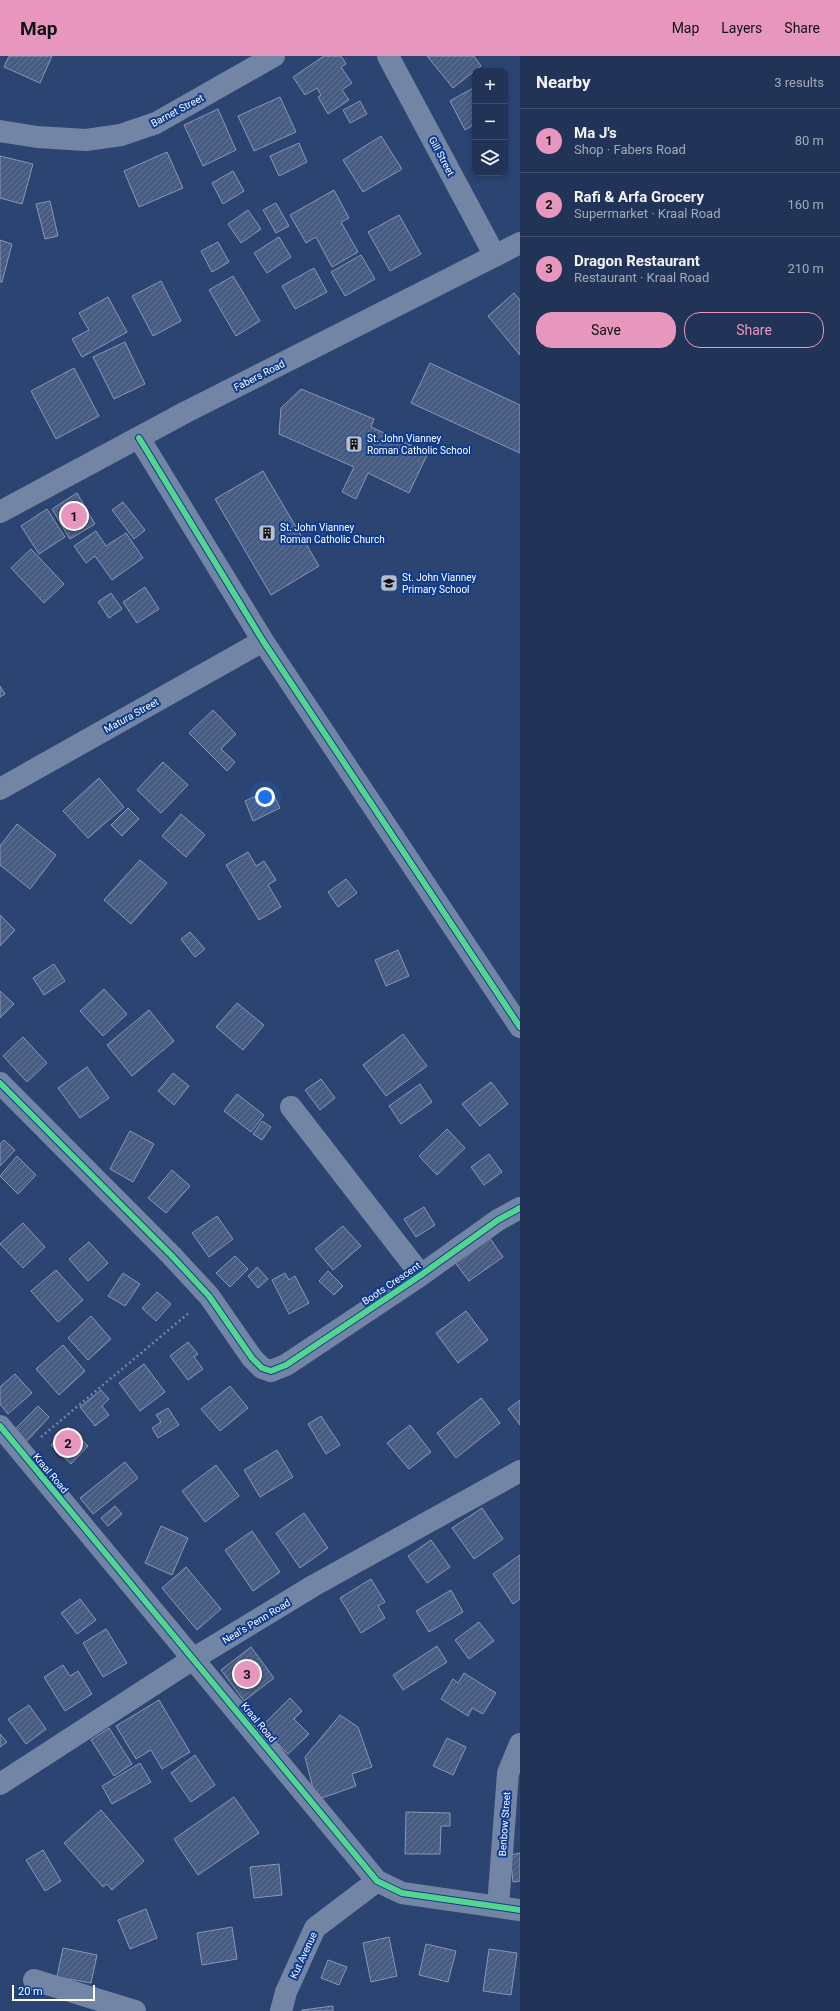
<!DOCTYPE html>
<html lang="en">
<head>
<meta charset="utf-8">
<style>
	:root { --surface:#213356; --page:#2d3f60; --text:#f1f3f6; --muted:#a2aab9; --line:#3e4e6c; --accent:#e797bd }
	body { margin:0; font-family:Roboto,sans-serif; background:var(--page); color:var(--text) }
	.controls { position:absolute; right:12px; top:12px; display:grid; overflow:hidden; border-radius:8px; box-shadow:0 2px 6px #0003 }
	.controls button { width:36px; height:36px; display:grid; place-items:center; padding:0; border:0; border-bottom:1px solid var(--line); background:var(--surface); color:var(--text); font:20px sans-serif }
	.scale { position:absolute; left:12px; bottom:10px; width:83px; box-sizing:border-box; padding-left:4px; border:2px solid #fff; border-top:0; font-size:11px; line-height:14px; white-space:nowrap; color:#fff; -webkit-text-stroke:3px #0f3b8f; paint-order:stroke }
	.you { position:absolute; left:265px; top:741px; width:14px; height:14px; margin:-10px; border:3px solid #fff; border-radius:50%; background:#1a73e8; box-shadow:0 0 0 6px #1a73e833 }
	.badge { display:grid; place-items:center; width:26px; height:26px; border-radius:50%; background:var(--accent); color:#111; font-size:13px; font-weight:700 }
	.pin { position:absolute; translate:-50% -50%; border:2px solid #fff; box-shadow:0 1px 4px #0006 }
	.list { margin:0; padding:0; list-style:none }
	h2 { display:flex; justify-content:space-between; align-items:center; height:52px; margin:0; padding:0 16px; font-size:17px }
	h2 small { font-size:13px; font-weight:400; color:var(--muted) }
	.list li { display:grid; grid-template-columns:26px 1fr auto; gap:12px; align-items:center; box-sizing:border-box; height:64px; padding:0 16px; border-top:1px solid var(--line) }
	.list b { display:block; font-size:15px; white-space:nowrap }
	.list p { margin:0; font-size:13px; white-space:nowrap; color:var(--muted) }
	.list em { font-size:13px; font-style:normal; color:var(--muted) }
	.actions { display:flex; gap:8px; padding:12px 16px }
	.actions a { flex:1; padding:9px 0; border:1px solid var(--accent); border-radius:16px; text-align:center; font-size:14px; color:var(--accent) }
	.actions .main { background:var(--accent); color:#111 }
	.icon { flex:none; width:22px; height:22px; fill:none; stroke:currentColor; stroke-width:2; stroke-linecap:round; stroke-linejoin:round }
	.map { position:relative; flex:none; width:520px; height:1955px; overflow:hidden }
	header { display:flex; align-items:center; gap:24px; box-sizing:border-box; height:56px; padding:0 20px; background:var(--accent); color:#111 }
	header strong { font-size:19px }
	nav { display:flex; gap:22px; margin-inline-start:auto; font-size:14px }
	main { display:flex }
	aside { flex:1; background:var(--surface) }
	.map>svg:first-child { display:block }
	.building { fill:url(#building-hatch); stroke:#8898b4 }
	.lines { fill:none; stroke-linecap:round; stroke-linejoin:round }
	.path { stroke:#7385a5; stroke-width:2.5; stroke-dasharray:2 3; stroke-linecap:butt }
	.minor { stroke:#7385a5; stroke-width:22 }
	.major { stroke:#7384a5; stroke-width:22 }
	.cycleway-casing { stroke:#0f3b8f; stroke-width:8 }
	.cycleway { stroke:#53d58f; stroke-width:6 }
	.labels { text-anchor:middle; stroke-width:4; stroke-linejoin:round; paint-order:stroke }
	.street-label { font-size:10px; fill:#fff; stroke:#0f3b8f }
	.poi-label { font-size:10px; fill:#fff; stroke:#0f3b8f; text-anchor:start }
</style>
</head>
<body>
<header>
<strong>Map</strong>
<nav><a>Map</a><a>Layers</a><a>Share</a></nav>
</header>
<main>
<div class="map">
<svg width="520" height="1955" viewBox="0 0 520 1955">
	<defs>
		<pattern id="building-hatch" width="6" height="6" patternUnits="userSpaceOnUse"><rect width="6" height="6" fill="#485b80"/><path d="M-1 1l2-2M0 6l6-6M5 7l2-2" fill="none" stroke="#637493"/></pattern>
	</defs>
	<rect width="100%" height="100%" fill="#2c4472"/>
	<path class="building" d="M9 0H52L40 27 4 11Z
		M324 0H341L346 8 341 11 352 27 342 34 349 44 328 58 318 41 321 39 317 32 305 39 293 21Z
		M427 0H474L481 10 453 32Z
		M475 31V68L465 74 450 45Z
		M280 41 296 76 254 95 238 60Z
		M360 45 367 58 350 67 343 54Z
		M218 53 236 94 203 110 184 69Z
		M381 80 402 113 363 136 343 104Z
		M299 87 307 106 279 120 270 100Z
		M167 96 183 132 139 151 124 115Z
		M0 100 33 108 22 148 0 142Z
		M233 115 244 135 223 148 212 127Z
		M334 134 349 162 341 166 358 196 332 211 316 181 306 187 290 159Z
		M50 145 58 180 45 183 36 148Z
		M276 147 289 170 276 177 263 154Z
		M248 154 261 173 241 187 228 168Z
		M399 159 421 198 390 215 368 176Z
		M279 181 291 201 267 217 254 197Z
		M0 184 12 188 2 226H0Z
		M218 186 229 206 212 216 201 195Z
		M361 199 375 223 345 240 331 216Z
		M314 212 327 236 295 253 282 230Z
		M233 220 260 265 236 280 209 234Z
		M161 225 181 265 153 280 132 240Z
		M514 237 520 244V299L488 260Z
		M108 241 127 276 82 301 72 283 89 274 79 257Z
		M125 286 145 328 114 343 93 301Z
		M430 307 520 349V397L411 347Z
		M74 312 99 360 56 383 31 335Z
		M301 333 374 363 371 371 428 397 409 437 368 417 356 443 342 436 354 411 279 378 281 352Z
		M263 415 319 510 271 539 215 443Z
		M77 437 95 468 70 483 52 453Z
		M123 446 145 474 134 483 112 454Z
		M47 453 65 481 39 498 21 470Z
		M96 475 106 490 126 477 143 502 112 524 95 500 86 507 74 490Z
		M31 493 64 528 44 547 11 512Z
		M145 531 159 553 137 567 123 546Z
		M111 537 122 553 109 562 98 546Z
		M0 630 5 638 0 641Z
		M213 654 236 678 221 693 235 706 227 715 189 677Z
		M163 706 188 729 161 757 137 734Z
		M99 722 124 751 88 782 63 755Z
		M271 733 280 752 253 765 245 745Z
		M128 752 139 763 122 780 111 769Z
		M181 758 205 779 186 801 162 780Z
		M17 768 56 799 30 833 0 809V790Z
		M248 796 256 810 264 805 276 824 268 829 281 851 259 864 226 809Z
		M140 804 167 827 131 868 104 844Z
		M346 823 357 837 338 851 328 836Z
		M0 859 15 874 0 890Z
		M190 876 205 893 195 901 181 883Z
		M398 894 409 920 386 930 375 904Z
		M54 908 65 925 44 939 33 922Z
		M104 933 127 958 103 980 80 955Z
		M0 935 14 948 0 962Z
		M237 947 264 969 243 994 216 971Z
		M149 954 174 985 132 1020 107 989Z
		M403 978 427 1010 386 1040 363 1009Z
		M23 981 47 1007 27 1026 3 1000Z
		M87 1011 109 1042 80 1062 58 1032Z
		M173 1017 189 1030 174 1049 158 1035Z
		M321 1023 335 1042 320 1054 305 1034Z
		M491 1026 508 1048 480 1070 462 1048Z
		M420 1028 432 1046 401 1068 389 1050Z
		M237 1038 264 1059 251 1076 224 1055Z
		M262 1065 271 1071 262 1084 253 1078Z
		M447 1073 465 1092 437 1119 419 1100Z
		M130 1075 154 1088 133 1126 110 1113Z
		M4 1084 15 1094 0 1110V1088Z
		M489 1098 502 1116 484 1129 471 1111Z
		M17 1100 36 1119 18 1138 0 1120Z
		M172 1114 190 1130 166 1157 148 1142Z
		M424 1151 435 1169 416 1181 404 1163Z
		M217 1160 233 1183 209 1201 192 1177Z
		M23 1167 45 1191 23 1212 0 1188Z
		M343 1170 361 1190 333 1214 315 1193Z
		M489 1181 503 1201 469 1225 454 1205Z
		M89 1186 108 1207 88 1225 69 1203Z
		M235 1200 248 1213 230 1231 216 1217Z
		M257 1211 268 1223 258 1232 248 1220Z
		M56 1214 83 1244 58 1266 31 1235Z
		M328 1215 343 1230 334 1239 319 1225Z
		M123 1217 140 1228 125 1250 108 1240Z
		M285 1217 289 1224 295 1220 309 1247 289 1258 272 1224Z
		M157 1236 171 1248 156 1265 142 1252Z
		M466 1255 488 1284 458 1307 436 1277Z
		M91 1260 111 1283 88 1304 68 1282Z
		M188 1286 198 1298 194 1301 203 1313 188 1324 170 1300Z
		M63 1289 85 1315 59 1339 36 1313Z
		M144 1308 165 1336 140 1355 119 1327Z
		M15 1318 32 1337 8 1358 0 1348V1331Z
		M230 1330 248 1352 220 1375 201 1353Z
		M101 1334 109 1343 102 1350 109 1359 95 1370 80 1351Z
		M481 1342 500 1367 456 1402 437 1377Z
		M520 1344V1369L508 1353Z
		M38 1350 49 1361 26 1386 14 1374Z
		M168 1352 179 1369 158 1382 152 1372 161 1366 156 1359Z
		M321 1360 340 1389 326 1398 308 1368Z
		M410 1369 431 1396 409 1413 387 1387Z
		M68 1371 88 1390 71 1408 51 1389Z
		M277 1394 293 1421 260 1441 244 1414Z
		M125 1406 138 1422 93 1458 80 1442Z
		M216 1409 239 1440 205 1466 182 1435Z
		M115 1450 122 1458 108 1470 101 1462Z
		M482 1452 503 1483 474 1503 452 1472Z
		M304 1457 328 1492 300 1512 276 1477Z
		M161 1470 188 1482 172 1519 145 1507Z
		M252 1475 280 1516 253 1535 225 1494Z
		M431 1484 450 1511 427 1527 408 1500Z
		M520 1499V1543L513 1548 493 1518Z
		M186 1511 221 1553 197 1574 162 1532Z
		M371 1523 385 1546 378 1550 385 1562 361 1577 340 1542Z
		M451 1534 463 1556 429 1576 416 1555Z
		M80 1543 96 1564 77 1578 61 1557Z
		M479 1566 494 1585 469 1603 455 1584Z
		M106 1573 127 1607 103 1621 83 1587Z
		M437 1590 447 1606 403 1634 393 1619Z
		M251 1591 274 1622 244 1645 221 1614Z
		M63 1609 70 1620 78 1615 92 1638 65 1655 44 1621Z
		M464 1617 496 1637 483 1658 472 1652 468 1660 441 1643 453 1623 458 1627Z
		M290 1642 302 1655 294 1663 309 1678 288 1698 261 1671Z
		M159 1644 190 1696 162 1713 151 1694 136 1703 116 1670Z
		M29 1649 46 1673 26 1688 8 1663Z
		M340 1659 358 1671 372 1711 352 1718 356 1730 316 1744 305 1701Z
		M109 1672 132 1708 114 1720 91 1684Z
		M0 1678 7 1686 0 1691Z
		M447 1682 466 1691 453 1719 433 1710Z
		M195 1699 215 1729 191 1746 171 1717Z
		M140 1707 151 1726 112 1748 102 1730Z
		M234 1741 259 1777 198 1819 174 1783Z
		M101 1754 144 1805 112 1834 107 1828 103 1831 64 1787Z
		M406 1756 450 1757V1770H441L440 1798H405Z
		M43 1794 61 1825 45 1835 26 1804Z
		M520 1797V1825L513 1826 510 1799Z
		M279 1808 282 1839 254 1842 250 1811Z
		M146 1853 157 1882 130 1893 118 1864Z
		M232 1871 237 1903 202 1909 197 1877Z
		M389 1881 397 1920 371 1926 363 1887Z
		M426 1888 456 1895 448 1926 419 1919Z
		M63 1892 97 1899 91 1927 57 1921Z
		M489 1893 517 1897 511 1939 483 1935Z
		M328 1904 347 1911 339 1929 321 1922Z
		M333 1950V1955H302V1954Z"/>
	<g class="lines">
		<path class="path" d="M41 1381 190 1256"/>
		<path class="minor" d="M388 0 495 200
			M0 75 37 81 86 84 121 79 156 67 274 0
			M139 382 263 585 520 971
			M0 733 263 585
			M0 1027 171 1199 209 1240 252 1302 262 1312 271 1315 286 1309 421 1219 498 1164 520 1152
			M291 1051 421 1219
			M0 1370 377 1825 402 1837 520 1854
			M0 1728 193 1603 313 1530 520 1415
			M498 1850 508 1717 520 1688
			M34 1924 135 1955
			M281 1955 286 1936 315 1872 377 1825"/>
		<path class="major" d="M0 456 186 356 520 187"/>
		<defs>
			<path id="cycleway" d="M139 382 263 585 520 971
				M0 1027 171 1199 209 1240 252 1302 262 1312 271 1315 286 1309 421 1219 498 1164 520 1152
				M0 1370 377 1825 402 1837 520 1854"/>
		</defs>
		<use href="#cycleway" class="cycleway-casing"/>
		<use href="#cycleway" class="cycleway"/>
	</g>
	<defs>
		<symbol id="building-square" viewBox="-11 -11 22 22"><rect x="-9" y="-9" width="18" height="18" rx="4" fill="#b5bece" stroke="#0f3b8f"/><path d="M-4-6H4V6H1V3H-1V6H-4ZM-2.5-4.3h1.7v1.8h-1.7ZM.8-4.3h1.7v1.8H.8ZM-2.5-1h1.7V.8h-1.7ZM.8-1h1.7V.8H.8Z" fill="#111"/></symbol>
		<symbol id="school-square" viewBox="-11 -11 22 22"><rect x="-9" y="-9" width="18" height="18" rx="4" fill="#b5bece" stroke="#0f3b8f"/><path d="M0-5L7-2L0 1L-7-2ZM-4 1L0 2.5L4 1V4Q0 6-4 4Z" fill="#111"/></symbol>
	</defs>
	<g fill-rule="evenodd">
		<use href="#building-square" x="344" y="378" width="20" height="20"/>
		<use href="#building-square" x="257" y="467" width="20" height="20"/>
		<use href="#school-square" x="379" y="517" width="20" height="20"/>
	</g>
	<g class="labels">
		<g class="street-label">
			<text transform="translate(177 54) rotate(-28)" y="4">Barnet Street</text>
			<text transform="translate(442 100) rotate(62)" y="4">Gill Street</text>
			<text transform="translate(259 319) rotate(-27)" y="4">Fabers Road</text>
			<text transform="translate(131 659) rotate(-29)" y="4">Matura Street</text>
			<text transform="translate(391 1227) rotate(-34)" y="4">Boots Crescent</text>
			<text transform="translate(51 1417) rotate(50)" y="4">Kraal Road</text>
			<text transform="translate(256 1565) rotate(-31)" y="4">Neal's Penn Road</text>
			<text transform="translate(259 1666) rotate(50)" y="4">Kraal Road</text>
			<text transform="translate(504 1768) rotate(-86)" y="4">Benbow Street</text>
			<text transform="translate(303 1899) rotate(-65)" y="4">Kut Avenue</text>
		</g>
		<g class="poi-label">
			<text x="367" y="386">St. John Vianney<tspan x="367" dy="12">Roman Catholic School</tspan></text>
			<text x="280" y="475">St. John Vianney<tspan x="280" dy="12">Roman Catholic Church</tspan></text>
			<text x="402" y="525">St. John Vianney<tspan x="402" dy="12">Primary School</tspan></text>
		</g>
	</g>
</svg>
<div class="controls">
<button>+</button>
<button>−</button>
<button><svg class="icon" aria-label="layers" viewBox="0 0 24 24"><path d="M12 4l9 5-9 5-9-5zM3 14l9 5 9-5"/></svg></button>
</div>
<div class="scale">20 m</div>
<div class="you"></div>
<div class="pin badge" style="left:74px;top:460px">1</div>
<div class="pin badge" style="left:68px;top:1387px">2</div>
<div class="pin badge" style="left:247px;top:1618px">3</div>
</div>
<aside>
<h2>Nearby<small>3 results</small></h2>
<ul class="list">
<li><span class="badge">1</span><div><b>Ma J's</b><p>Shop · Fabers Road</p></div><em>80 m</em></li>
<li><span class="badge">2</span><div><b>Rafi &amp; Arfa Grocery</b><p>Supermarket · Kraal Road</p></div><em>160 m</em></li>
<li><span class="badge">3</span><div><b>Dragon Restaurant</b><p>Restaurant · Kraal Road</p></div><em>210 m</em></li>
</ul>
<div class="actions"><a class="main">Save</a><a>Share</a></div>
</aside>
</main>
</body>
</html>
